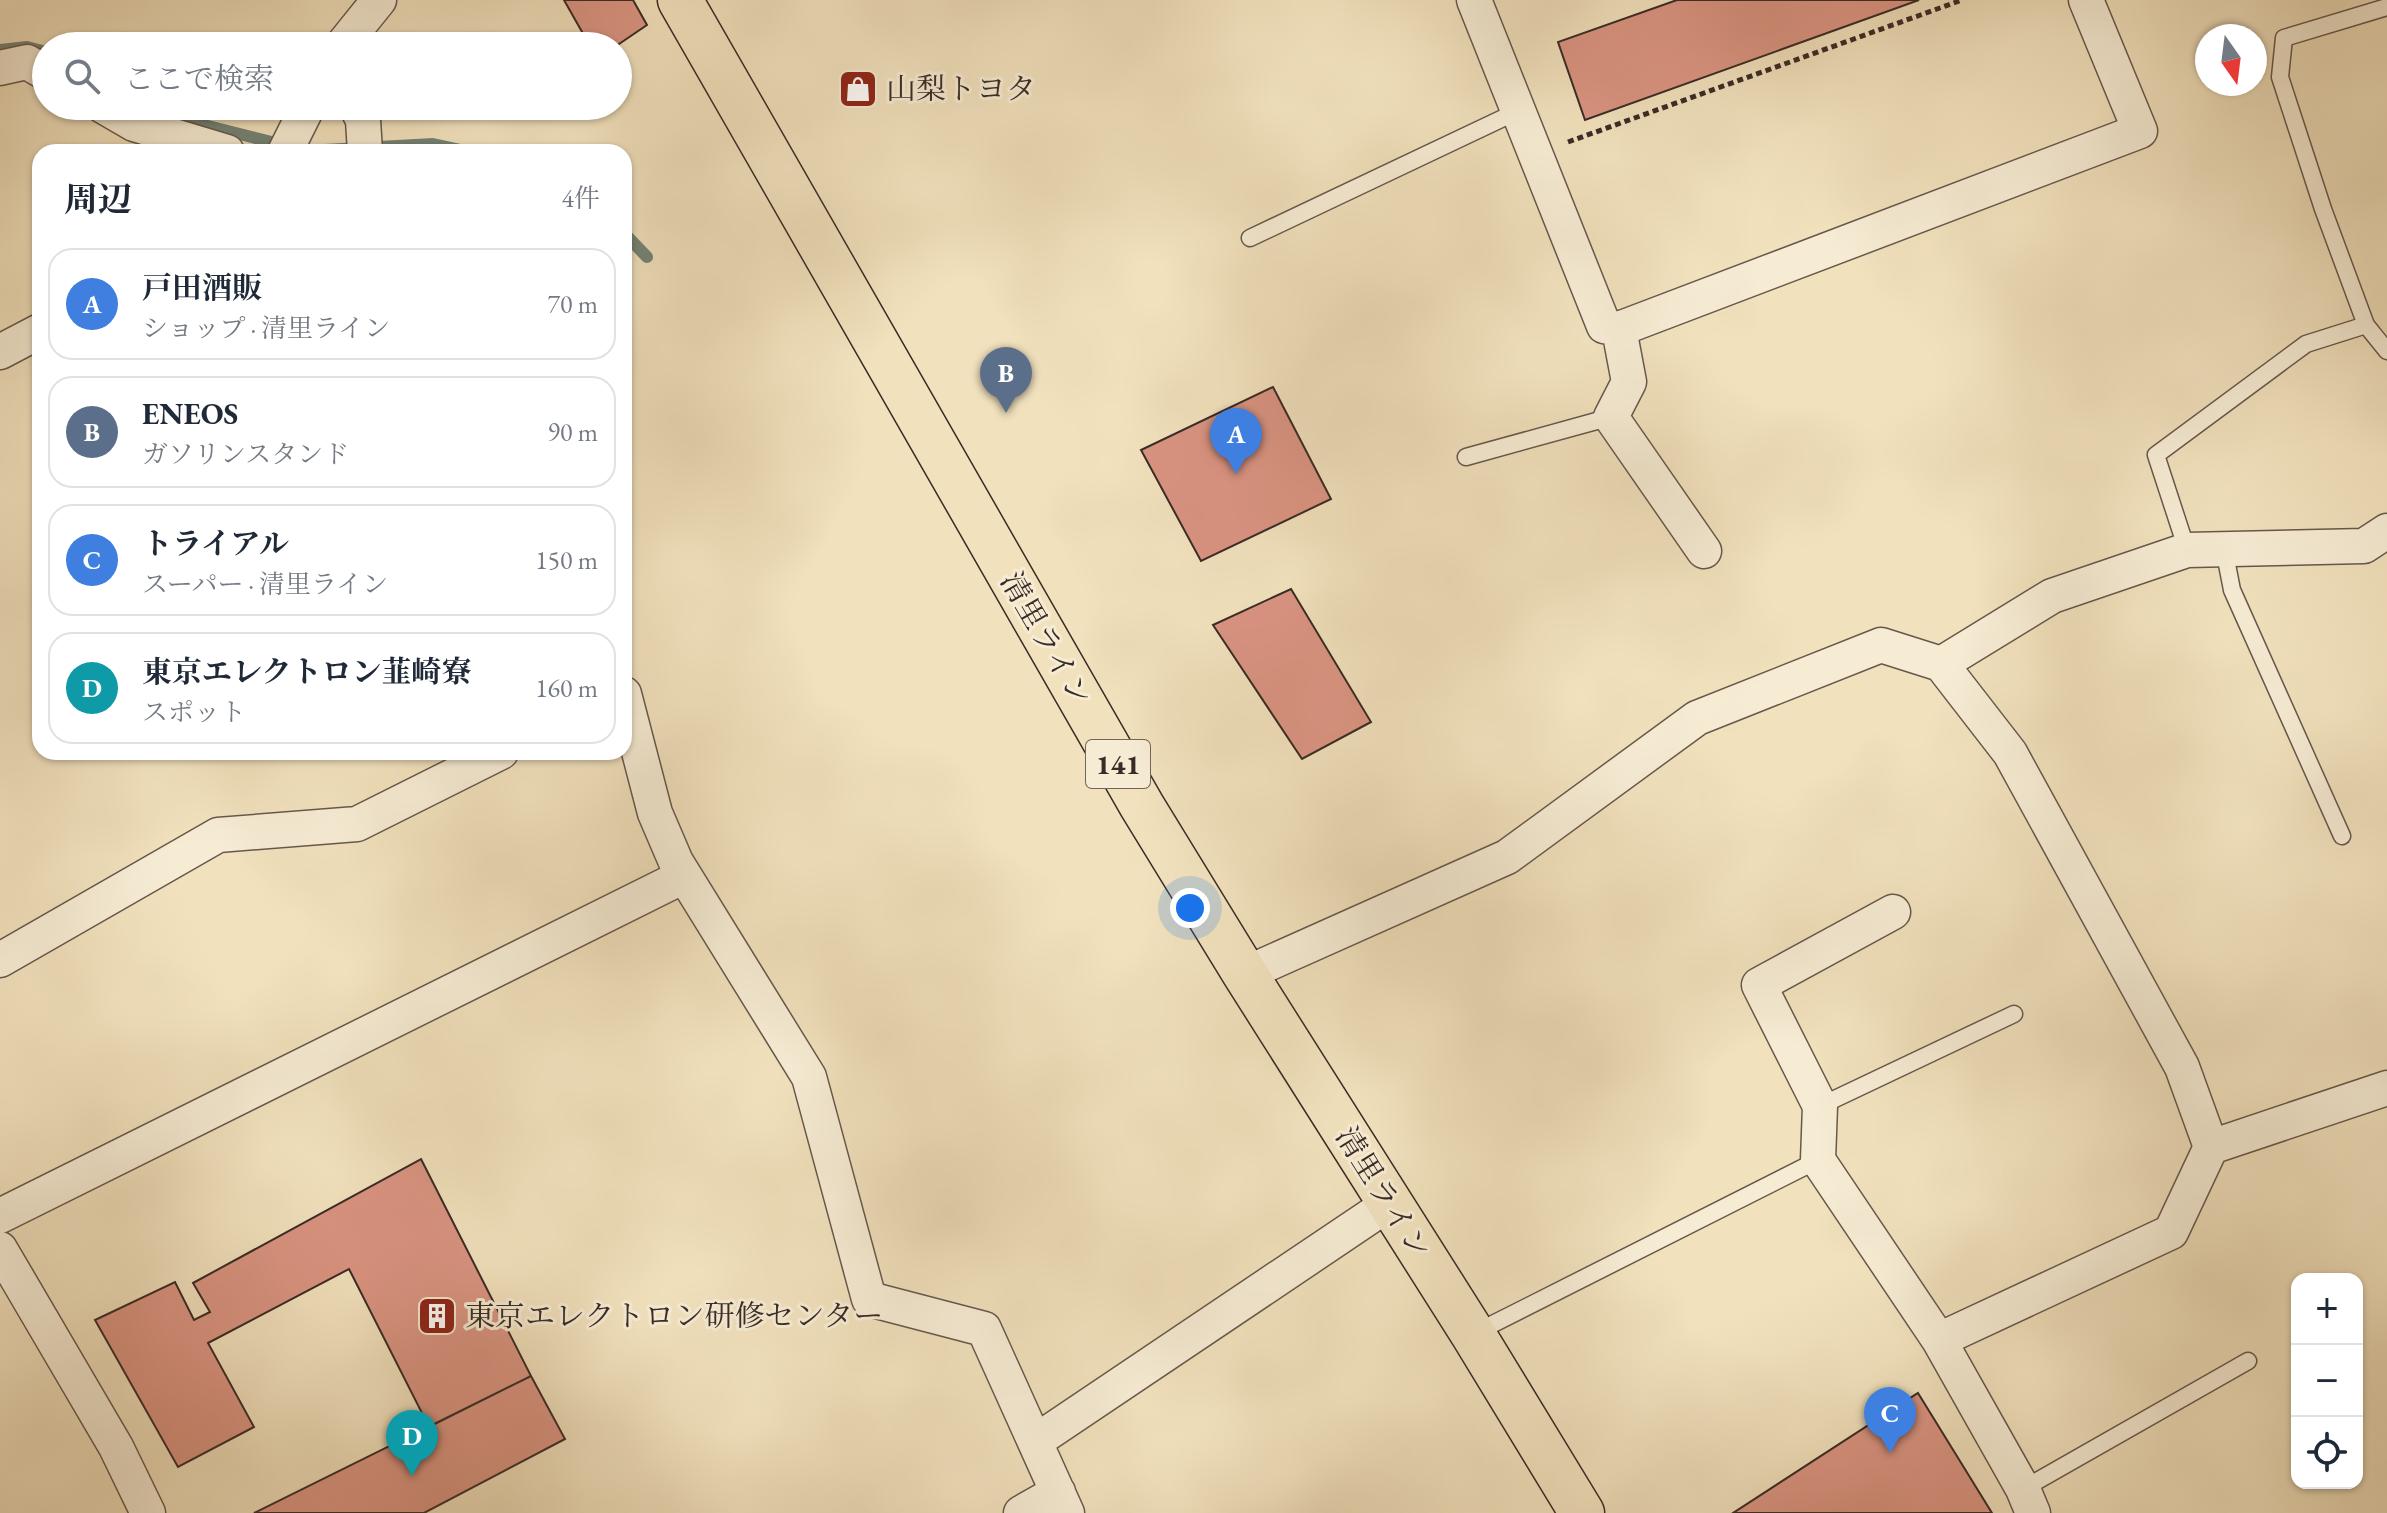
<!DOCTYPE html>
<html lang="ja">
<head>
<meta charset="utf-8">
<style>
	:root { --surface:#fff; --page:#f6f6f7; --text:#1f2937; --muted:#747a83; --line:#e0e1e3; --accent:#8f2418 }
	body { margin:0; font-family:"EB Garamond","Noto Serif JP",serif; background:var(--page); color:var(--text) }
	.controls { position:absolute; right:24px; bottom:24px; display:grid; overflow:hidden; border-radius:16px; box-shadow:0 2px 6px #0004 }
	.controls button { width:72px; height:72px; display:grid; place-items:center; padding:0; border:0; border-bottom:2px solid var(--line); background:var(--surface); color:var(--text); font:40px sans-serif }
	.compass { position:absolute; left:2195px; top:24px; width:72px; height:72px; border-radius:50%; background:var(--surface); box-shadow:0 2px 6px #0004; rotate:166deg }
	.you { position:absolute; left:1190px; top:908px; width:28px; height:28px; margin:-20px; border:6px solid #fff; border-radius:50%; background:#1a73e8; box-shadow:0 0 0 12px #1a73e833 }
	.badge { display:grid; place-items:center; width:52px; height:52px; border-radius:50%; background:var(--accent); color:#fff; font-size:26px; font-weight:700 }
	.pin { position:absolute; translate:-50% -66px; filter:drop-shadow(0 2px 4px #0008) }
	.pin::after { content:''; position:absolute; top:42px; width:28px; height:24px; background:inherit; clip-path:polygon(0 0,100% 0,50% 100%) }
	.list { margin:0; padding:0; list-style:none }
	h2 { display:flex; justify-content:space-between; align-items:center; height:104px; margin:0; padding:0 32px; font-size:34px }
	h2 small { font-size:26px; font-weight:400; color:var(--muted) }
	.list li { display:grid; grid-template-columns:52px 1fr auto; gap:24px; align-items:center; box-sizing:border-box; height:112px; margin:0 16px 16px; padding:0 16px; border:2px solid var(--line); border-radius:24px }
	.list b { display:block; font-size:30px; white-space:nowrap }
	.list p { margin:0; font-size:26px; white-space:nowrap; color:var(--muted) }
	.list em { font-size:26px; font-style:normal; color:var(--muted) }
	.icon { flex:none; width:44px; height:44px; fill:none; stroke:currentColor; stroke-width:2; stroke-linecap:round; stroke-linejoin:round }
	.map { position:relative; flex:none; width:2387px; height:1513px; overflow:hidden }
	.search { position:absolute; background:var(--surface); box-shadow:0 2px 6px #0004; left:32px; top:32px; width:600px; height:88px; display:flex; align-items:center; gap:20px; box-sizing:border-box; padding:0 28px; border-radius:44px; color:var(--muted); font-size:30px }
	.panel { position:absolute; background:var(--surface); box-shadow:0 2px 6px #0004; left:32px; top:144px; width:600px; height:616px; border-radius:24px }
	.map>svg:first-child { display:block }
	.lines { fill:none; stroke-linecap:round; stroke-linejoin:round }
	.stream { stroke:#748377; stroke-width:12 }
	.building { fill:#da9482; stroke:#392b26; stroke-width:2 }
	.service-casing { stroke:#67584c; stroke-width:19 }
	.minor-casing { stroke:#67584c; stroke-width:37 }
	.trunk-casing { stroke:#392b26; stroke-width:47 }
	.path { stroke:#392b26; stroke-width:5; stroke-dasharray:6 4; stroke-linecap:butt }
	.service { stroke:#f6ecd4; stroke-width:16 }
	.minor { stroke:#f6ecd4; stroke-width:34 }
	.trunk { stroke:#f1e1bd; stroke-width:44 }
	.labels { text-anchor:middle; stroke-width:6; stroke-linejoin:round; paint-order:stroke }
	.shield { fill:#f6ecd4; stroke:#72655a; stroke-width:2 }
	.shield-label { font-size:28px; font-weight:bold; fill:#392b26 }
	.poi-label { font-size:30px; fill:#392b26; stroke:#f6ecd4; text-anchor:start }
	.street-label { font-size:30px; fill:#392b26; stroke:#f6ecd4 }
</style>
</head>
<body>
<div class="map">
<svg width="2387" height="1513" viewBox="0 0 2387 1513">
	<rect width="100%" height="100%" fill="#f1e1bd"/>
	<filter id="stains"><feTurbulence type="fractalNoise" baseFrequency=".0025" numOctaves="4"/><feColorMatrix values="0 0 0 0 .2 0 0 0 0 .09 0 0 0 0 .02 0 0 0 .5 -.17"/></filter>
	<radialGradient id="worn" r=".72"><stop offset=".6" stop-color="#630" stop-opacity="0"/><stop offset="1" stop-color="#630" stop-opacity=".3"/></radialGradient>
	<g class="lines">
		<path class="stream" d="M0 50 27 47 46 52
			M142 106 156 113 307 151 433 144 470 152
			M624 233 647 257"/>
	</g>
	<path class="building" d="M564 0H633L647 25 616 46H590Z
		M1677 0H1919L1585 120 1558 42Z
		M1273 387 1331 499 1201 561 1141 450Z
		M1291 589 1371 722 1302 759 1213 625Z
		M421 1159 531 1376 429 1427 349 1269 208 1343 254 1427 178 1467 95 1320 175 1282 194 1320 210 1312 193 1283Z
		M531 1376 565 1439 424 1513H254Z
		M1918 1393 1992 1513H1733Z"/>
	<g class="lines">
		<defs>
			<path id="service" d="M2387 7 2284 38 2280 77 2323 209 2366 325 2387 351
				M1250 238 1518 111
				M1466 457 1611 417
				M2224 549 2232 590 2342 836
				M2187 550 2156 455 2306 344 2366 325
				M1820 1106 2014 1014
				M1473 1334 1818 1160
				M2023 1489 2248 1361"/>
			<path id="minor" d="M1474 0 1604 326 1619 329 1629 382 1611 417 1704 551
				M342 46 379 0
				M0 68 27 62 46 73
				M103 106 134 124 227 152
				M356 106 363 120 365 152
				M285 152 308 106
				M1619 329 2140 131 2086 0
				M0 352 40 331
				M624 694 655 813 676 862 809 1077 869 1299 984 1329 1067 1513
				M1893 912 1759 985 1820 1106 1818 1160 1939 1340 2023 1489 2033 1513
				M0 960 218 835 357 824 501 752
				M1245 974 1507 857 1697 718 1881 645 1941 664 2052 596 2187 550 2364 546 2387 531
				M2211 1147 2387 1088
				M0 1216 684 876
				M0 1249 116 1447 148 1513
				M1939 1340 2171 1232 2211 1147 2182 1067 2010 753 1941 664
				M1036 1441 1390 1203
				M1021 1513 1058 1492"/>
			<path id="trunk" d="M680 0 1142 806 1245 974 1473 1334 1582 1513"/>
		</defs>
		<use href="#service" class="service-casing"/>
		<use href="#minor" class="minor-casing"/>
		<use href="#trunk" class="trunk-casing"/>
		<path class="path" d="M1568 142 1962 0"/>
		<use href="#service" class="service"/>
		<use href="#minor" class="minor"/>
		<use href="#trunk" class="trunk"/>
	</g>
	<defs>
		<symbol id="shop-square" viewBox="-11 -11 22 22"><rect x="-9" y="-9" width="18" height="18" rx="4" fill="#8f2418" stroke="#f6ecd4"/><path d="M-5-2.5h2.3a2.7 3.5 0 0 1 5.4 0H5L5.5 6h-11ZM-1.5-2.5h3a1.5 2.3 0 0 0-3 0Z" fill="#fff"/></symbol>
		<symbol id="building-square" viewBox="-11 -11 22 22"><rect x="-9" y="-9" width="18" height="18" rx="4" fill="#8f2418" stroke="#f6ecd4"/><path d="M-4-6H4V6H1V3H-1V6H-4ZM-2.5-4.3h1.7v1.8h-1.7ZM.8-4.3h1.7v1.8H.8ZM-2.5-1h1.7V.8h-1.7ZM.8-1h1.7V.8H.8Z" fill="#fff"/></symbol>
	</defs>
	<g fill-rule="evenodd">
		<use href="#shop-square" x="836" y="67" width="44" height="44"/>
		<use href="#building-square" x="415" y="1294" width="44" height="44"/>
	</g>
	<g class="labels">
		<rect class="shield" x="1086" y="740" width="64" height="48" rx="6"/>
		<g class="shield-label">
			<text x="1118" y="774">141</text>
		</g>
		<g class="poi-label">
			<text x="886" y="99">山梨トヨタ</text>
			<text x="465" y="1326">東京エレクトロン研修センター</text>
		</g>
		<g class="street-label">
			<text transform="translate(1046 639) rotate(60)" y="10">清里ライン</text>
			<text transform="translate(1383 1193) rotate(58)" y="10">清里ライン</text>
		</g>
	</g>
	<rect width="100%" height="100%" filter="url(#stains)"/>
	<rect width="100%" height="100%" fill="url(#worn)"/>
</svg>
<div class="controls">
<button>+</button>
<button>−</button>
<button><svg class="icon" aria-label="locate" viewBox="0 0 24 24"><circle cx="12" cy="12" r="6"/><path d="M12 2v4M12 18v4M2 12h4M18 12h4"/></svg></button>
</div>
<svg class="compass" viewBox="-18 -18 36 36"><path d="M0-13l5 13h-10z" fill="#e53935"/><path d="M0 13l5-13h-10z" fill="#747a83"/></svg>
<div class="you"></div>
<div class="pin badge" style="left:1236px;top:474px;background:#3f7fe0">A</div>
<div class="pin badge" style="left:1006px;top:413px;background:#5c6f8a">B</div>
<div class="pin badge" style="left:1890px;top:1453px;background:#3f7fe0">C</div>
<div class="pin badge" style="left:412px;top:1476px;background:#0f9aa8">D</div>
<div class="search"><svg class="icon" aria-label="search" viewBox="0 0 24 24"><circle cx="10" cy="10" r="6"/><path d="M15 15l6 6"/></svg>ここで検索</div>
<section class="panel">
<h2>周辺<small>4件</small></h2>
<ul class="list">
<li><span class="badge" style="background:#3f7fe0">A</span><div><b>戸田酒販</b><p>ショップ · 清里ライン</p></div><em>70 m</em></li>
<li><span class="badge" style="background:#5c6f8a">B</span><div><b>ENEOS</b><p>ガソリンスタンド</p></div><em>90 m</em></li>
<li><span class="badge" style="background:#3f7fe0">C</span><div><b>トライアル</b><p>スーパー · 清里ライン</p></div><em>150 m</em></li>
<li><span class="badge" style="background:#0f9aa8">D</span><div><b>東京エレクトロン韮崎寮</b><p>スポット</p></div><em>160 m</em></li>
</ul>
</section>
</div>
</body>
</html>
